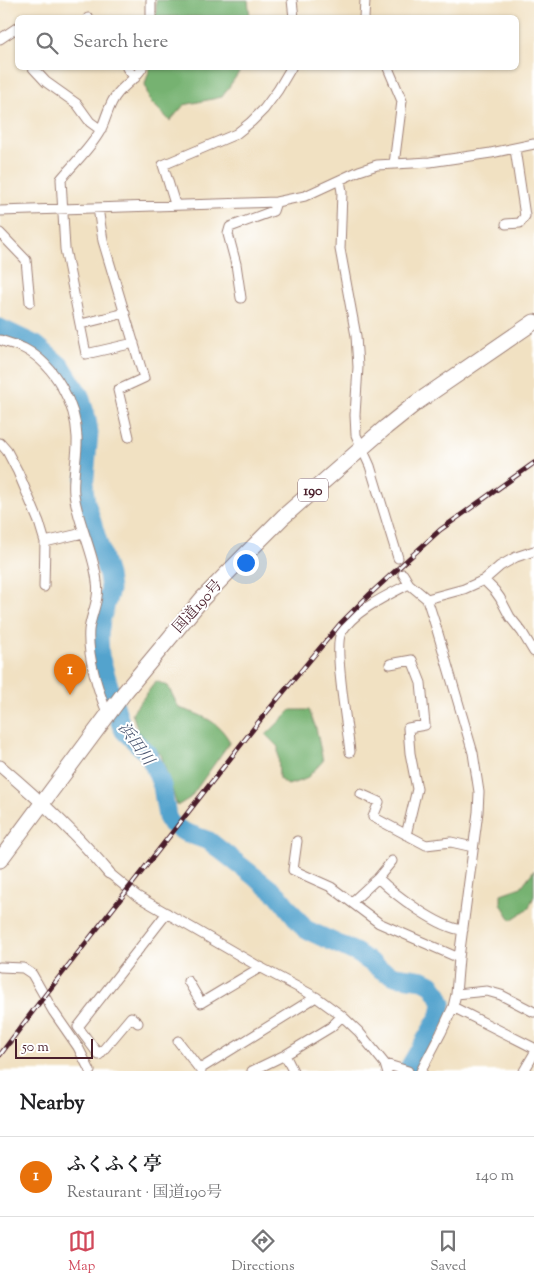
<!DOCTYPE html>
<html lang="en">
<head>
<meta charset="utf-8">
<style>
	:root { --surface:#fff; --page:#f6f6f6; --text:#202124; --muted:#757577; --line:#e0e0e0; --accent:#d1495b }
	body { margin:0; font-family:"Sorts Mill Goudy","Noto Serif JP",serif; background:var(--page); color:var(--text) }
	.scale { position:absolute; left:15px; bottom:12px; width:78px; box-sizing:border-box; padding-left:5px; border:2px solid #4a1f2b; border-top:0; font-size:14px; line-height:18px; white-space:nowrap; color:#4a1f2b; -webkit-text-stroke:4px #fff; paint-order:stroke }
	.you { position:absolute; left:245px; top:562px; width:18px; height:18px; margin:-12px; border:4px solid #fff; border-radius:50%; background:#1a73e8; box-shadow:0 0 0 8px #1a73e833 }
	.badge { display:grid; place-items:center; width:32px; height:32px; border-radius:50%; background:var(--accent); color:#fff; font-size:16px; font-weight:700 }
	.pin { position:absolute; translate:-50% -41px; filter:drop-shadow(0 1px 2px #0008) }
	.pin::after { content:''; position:absolute; top:26px; width:18px; height:15px; background:inherit; clip-path:polygon(0 0,100% 0,50% 100%) }
	.list { margin:0; padding:0; list-style:none }
	h2 { display:flex; justify-content:space-between; align-items:center; height:65px; margin:0; padding:0 20px; font-size:21px }
	h2 small { font-size:16px; font-weight:400; color:var(--muted) }
	.list li { display:grid; grid-template-columns:32px 1fr auto; gap:15px; align-items:center; box-sizing:border-box; height:80px; padding:0 20px; border-top:1px solid var(--line) }
	.list b { display:block; font-size:19px; white-space:nowrap }
	.list p { margin:0; font-size:16px; white-space:nowrap; color:var(--muted) }
	.list em { font-size:16px; font-style:normal; color:var(--muted) }
	.icon { flex:none; width:28px; height:28px; fill:none; stroke:currentColor; stroke-width:2; stroke-linecap:round; stroke-linejoin:round }
	.map { position:relative; flex:none; width:534px; height:1071px; overflow:hidden }
	.search { position:absolute; background:var(--surface); box-shadow:0 1px 4px #0004; left:15px; right:15px; top:15px; height:55px; display:flex; align-items:center; gap:12px; box-sizing:border-box; padding:0 18px; border-radius:8px; color:var(--muted); font-size:19px }
	.sheet { height:145px; background:var(--surface) }
	nav { display:flex; justify-content:space-around; align-items:center; box-sizing:border-box; height:70px; border-top:1px solid var(--line); background:var(--surface); font-size:14px; color:var(--muted) }
	nav a { display:grid; justify-items:center; gap:2px }
	nav .on { color:var(--accent) }
	.map>svg:first-child { display:block }
	.forest { fill:#76b271; stroke:#60684e }
	.lines { fill:none; stroke-linecap:round; stroke-linejoin:round }
	.river { stroke:#53a3cd; stroke-width:19 }
	.minor-casing { stroke:#9e8076; stroke-width:11 }
	.tertiary-casing { stroke:#9e8076; stroke-width:13 }
	.trunk-casing { stroke:#9e8076; stroke-width:17 }
	.minor { stroke:#fff; stroke-width:9 }
	.tertiary { stroke:#fff; stroke-width:11 }
	.trunk { stroke:#fff; stroke-width:15 }
	.rail-casing { stroke:#4a1f2b; stroke-width:5 }
	.rail { stroke:#fff; stroke-width:3; stroke-dasharray:9; stroke-linecap:butt }
	.labels { text-anchor:middle; stroke-width:4; stroke-linejoin:round; paint-order:stroke }
	.shield { fill:#fff; stroke:#80626b; stroke-width:1 }
	.shield-label { font-size:14px; font-weight:bold; fill:#4a1f2b }
	.street-label { font-size:15px; fill:#4a1f2b; stroke:#fff }
	.water-label { font-size:16px; font-style:italic; fill:#4e5a74; stroke:#fff }
</style>
</head>
<body>
<div class="map">
<svg width="534" height="1071" viewBox="0 0 534 1071">
	<rect width="100%" height="100%" fill="#fff"/>
	<filter id="ink" filterUnits="userSpaceOnUse"><feTurbulence type="fractalNoise" baseFrequency=".02" numOctaves="2"/><feDisplacementMap in="SourceGraphic" scale="10" xChannelSelector="R" yChannelSelector="G"/><feConvolveMatrix kernelMatrix="1 2 1 2 8 2 1 2 1" color-interpolation-filters="sRGB"/></filter>
	<filter id="wash" filterUnits="userSpaceOnUse"><feTurbulence type="fractalNoise" baseFrequency=".0096" numOctaves="4" result="noise"/><feDisplacementMap in="SourceGraphic" scale="20" xChannelSelector="R" yChannelSelector="G"/><feGaussianBlur stdDeviation="1.12" result="paint"/><feColorMatrix in="noise" values="0 0 0 0 0 0 0 0 0 0 0 0 0 0 0 0 0 1.4 0 .05"/><feComposite in="paint" operator="in"/></filter>
	<g filter="url(#wash)">
		<rect width="100%" height="100%" fill="#f1e1c2"/>
		<path class="forest" d="M156 0H248L250 17H156Z
			M150 68H242L222 97 184 105 170 121 149 100 145 84Z
			M156 681 168 686 179 708C201 715 218 720 230 742L190 798 177 806 161 755 138 731 132 713Z
			M291 710H309L316 728 323 761 306 779 288 785 279 779 278 747 266 735Z
			M534 870V896L529 908 511 920 501 904V894L521 887Z"/>
		<g class="lines">
			<path class="river" d="M0 328 36 345 62 367 80 396 87 419 89 433 84 488 86 502 108 575 110 590 101 620 99 635 100 656 120 722 124 731 147 753 154 766 162 786 167 817 171 824 184 832 209 841 278 895 305 929 357 953 383 971 395 976 423 980 431 984 438 994 442 1003 440 1015 407 1071"/>
		</g>
	</g>
	<g filter="url(#ink)">
		<g class="lines">
			<defs>
				<path id="minor" d="M292 0 294 18
					M88 18H89
					M151 18V0
					M364 18 365 0
					M0 39 18 27
					M33 68 46 82 77 104 90 122 101 130
					M127 68 135 78
					M388 68 402 101 394 164
					M340 180 342 192 340 249 356 336 358 367 355 415 356 435 370 466 398 558
					M175 204 163 165 236 134 251 122 264 109 278 90 291 68
					M98 208 103 241 144 378 118 390 129 437
					M0 211 276 202 305 196 359 171 377 165 430 162 491 153 534 144
					M506 224 520 223 525 216 515 149
					M0 233 26 260 30 302
					M241 298 236 264 228 234 230 227 273 211 276 202
					M81 324 125 313
					M0 340C8 343 18 345 25 349 55 365 76 405 77 437 78 456 72 475 74 494 78 524 94 552 97 582 100 599 91 614 89 630 87 656 98 691 108 715
					M134 343 86 354 65 249 61 179C74 163 90 149 100 131 107 118 108 104 118 93 127 83 135 79 142 68
					M0 443 7 451 18 472 39 522 45 542 44 587
					M45 542 83 533
					M403 574 409 584 427 599 437 630 473 753 479 792 478 812 459 958 456 994 453 1007 441 1033 421 1071
					M484 580 495 591 500 598 510 617 522 632 534 652
					M427 599 464 589 484 580 500 566 516 557 534 551
					M390 664 412 660 421 683 425 725 408 728 410 753 417 789 406 835
					M350 752C348 730 333 648 341 633 353 611 388 595 409 584
					M361 794 379 802 373 817 426 845 451 842 473 847
					M297 841 293 870 331 887 379 923 459 958
					M109 873 137 896 256 965 316 997 342 1016 359 1032 385 1064 387 1071
					M378 878C395 895 439 928 463 930
					M352 902 378 878 392 861
					M0 967 23 968 32 974 53 1011 78 1047 90 1071
					M188 981 201 1003 261 967
					M456 994 487 991 501 995 534 1012
					M453 1007 534 1048
					M138 1023 131 1017 99 1055 78 1027 167 913
					M178 1041 201 1071
					M285 1055 293 1071
					M385 1064 408 1071
					M200 1069 316 997
					M252 1071 285 1055 331 1027 342 1016
					M524 1071 534 1054"/>
				<path id="tertiary" d="M0 766C39 799 76 833 109 873"/>
				<path id="trunk" d="M0 860 124 693 202 599 243 557 283 517 386 427 416 403 534 322"/>
			</defs>
			<use href="#minor" class="minor-casing"/>
			<use href="#tertiary" class="tertiary-casing"/>
			<use href="#trunk" class="trunk-casing"/>
			<use href="#minor" class="minor"/>
			<use href="#tertiary" class="tertiary"/>
			<use href="#trunk" class="trunk"/>
			<defs>
				<path id="rail" d="M0 1055 39 1003 261 719 340 624 370 594 440 530 534 463"/>
			</defs>
			<use href="#rail" class="rail-casing"/>
			<use href="#rail" class="rail"/>
		</g>
	</g>
	<g class="labels">
		<rect class="shield" x="298" y="478.5" width="30" height="23" rx="4"/>
		<g class="shield-label">
			<text x="313" y="495">190</text>
		</g>
		<g class="street-label">
			<text transform="translate(197 606) rotate(-48)" y="5">国道190号</text>
		</g>
		<g class="water-label">
			<text transform="translate(137 743) rotate(54)" y="6">浜田川</text>
		</g>
	</g>
</svg>
<div class="scale">50 m</div>
<div class="you"></div>
<div class="pin badge" style="left:70px;top:695px;background:#e8710a">1</div>
<div class="search"><svg class="icon" aria-label="search" viewBox="0 0 24 24"><circle cx="10" cy="10" r="6"/><path d="M15 15l6 6"/></svg>Search here</div>
</div>
<section class="sheet">
<h2>Nearby<small></small></h2>
<ul class="list">
<li><span class="badge" style="background:#e8710a">1</span><div><b>ふくふく亭</b><p>Restaurant · 国道190号</p></div><em>140 m</em></li>
</ul>
</section>
<nav>
<a class="on"><svg class="icon" aria-label="map" viewBox="0 0 24 24"><path d="M3 6l6-2 6 2 6-2v14l-6 2-6-2-6 2zM9 4v14M15 6v14"/></svg>Map</a>
<a><svg class="icon" aria-label="directions" viewBox="0 0 24 24"><path d="M12 3l9 9-9 9-9-9zM9 14v-3h6M13 9l2 2-2 2"/></svg>Directions</a>
<a><svg class="icon" aria-label="saved" viewBox="0 0 24 24"><path d="M7 4h10v16l-5-4-5 4z"/></svg>Saved</a>
</nav>
</body>
</html>
